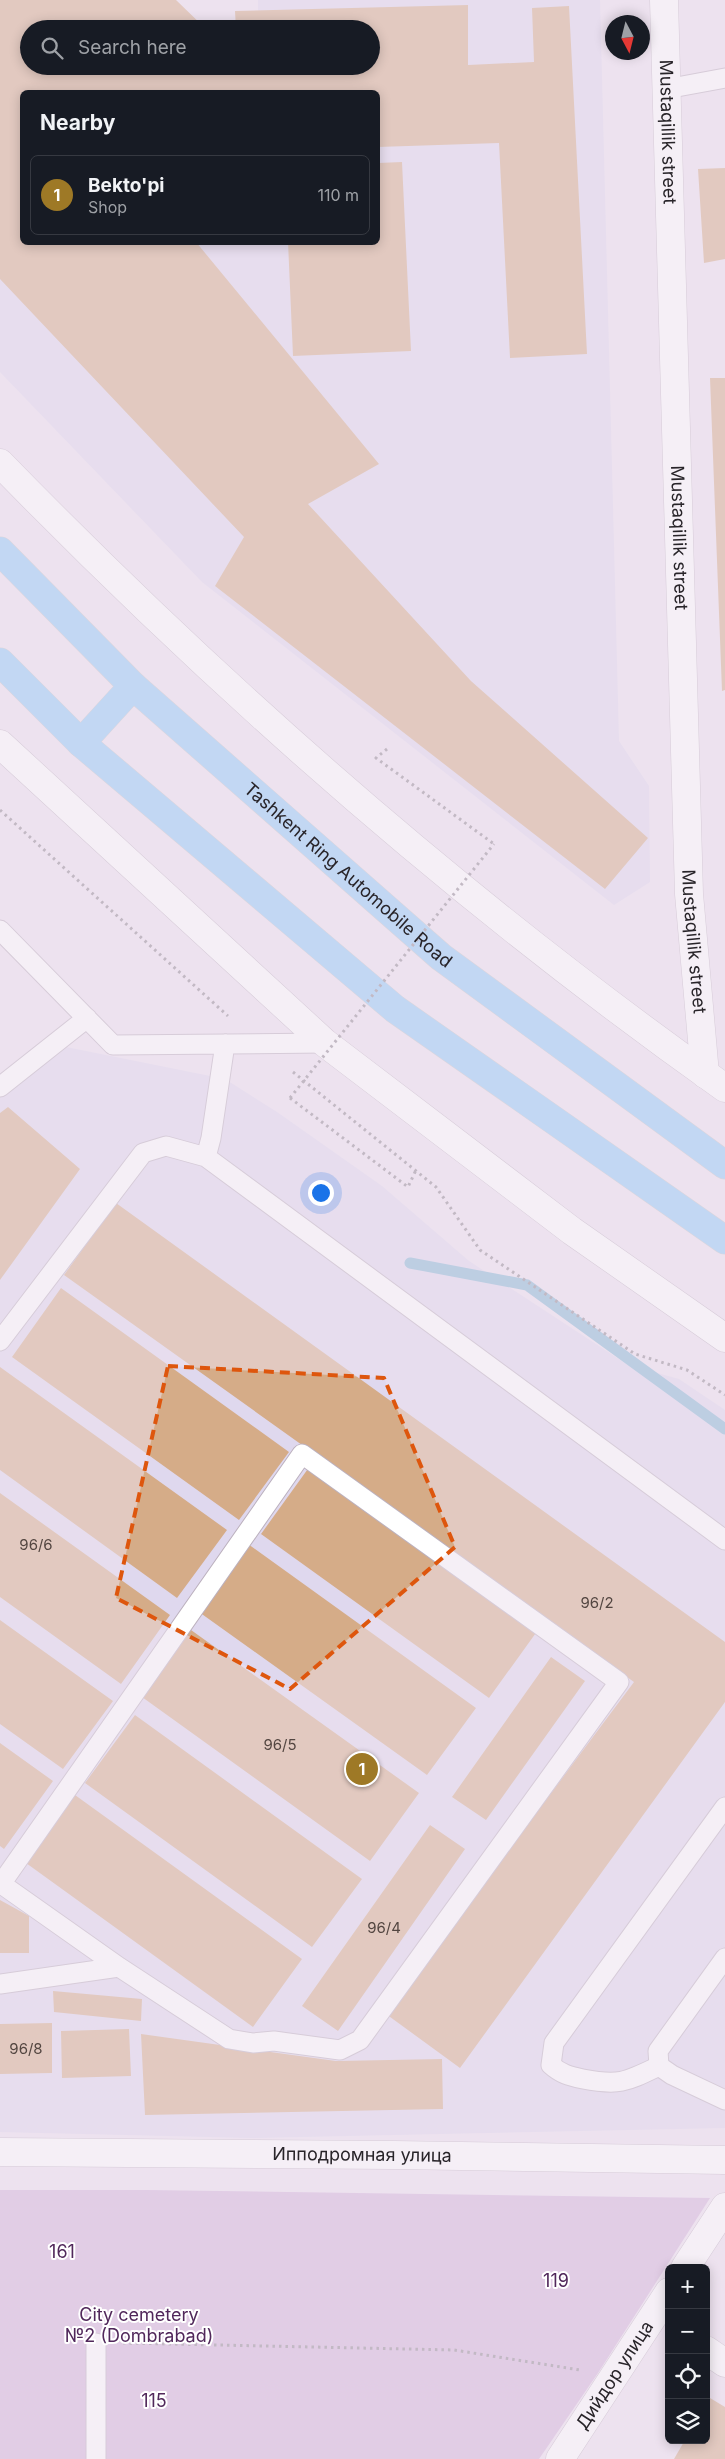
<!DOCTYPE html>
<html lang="en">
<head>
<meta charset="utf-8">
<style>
	:root { --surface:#171b24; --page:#242831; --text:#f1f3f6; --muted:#9ea1a6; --line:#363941; --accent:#9e7926 }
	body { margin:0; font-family:Inter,sans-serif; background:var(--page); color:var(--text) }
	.controls { position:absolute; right:15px; bottom:15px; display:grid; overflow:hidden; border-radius:8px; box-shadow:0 2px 12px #0003 }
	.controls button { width:45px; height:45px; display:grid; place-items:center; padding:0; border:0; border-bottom:1px solid var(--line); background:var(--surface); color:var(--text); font:25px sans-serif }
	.compass { position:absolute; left:605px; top:15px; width:45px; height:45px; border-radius:50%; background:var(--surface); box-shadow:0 2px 12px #0003; rotate:173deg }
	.you { position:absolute; left:320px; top:1192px; width:18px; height:18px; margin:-12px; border:4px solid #fff; border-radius:50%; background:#1a73e8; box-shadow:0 0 0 8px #1a73e833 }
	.badge { display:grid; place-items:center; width:32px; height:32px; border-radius:50%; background:var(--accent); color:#fff; font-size:16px; font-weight:700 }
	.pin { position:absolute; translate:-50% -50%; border:2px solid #fff; box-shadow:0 1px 5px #0006 }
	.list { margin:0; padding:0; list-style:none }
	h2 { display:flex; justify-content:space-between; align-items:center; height:65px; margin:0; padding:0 20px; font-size:21px }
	h2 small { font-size:16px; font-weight:400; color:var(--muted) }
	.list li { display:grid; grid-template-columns:32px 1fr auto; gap:15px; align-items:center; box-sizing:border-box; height:80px; margin:0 10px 10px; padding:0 10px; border:1px solid var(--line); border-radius:8px }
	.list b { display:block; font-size:19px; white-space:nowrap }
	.list p { margin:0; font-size:16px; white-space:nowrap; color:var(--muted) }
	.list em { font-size:16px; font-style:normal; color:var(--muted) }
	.icon { flex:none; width:28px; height:28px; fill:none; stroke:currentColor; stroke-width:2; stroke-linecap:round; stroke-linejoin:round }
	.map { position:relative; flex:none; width:725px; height:2459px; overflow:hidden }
	.search { position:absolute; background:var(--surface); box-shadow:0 2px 12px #0003; left:20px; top:20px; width:360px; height:55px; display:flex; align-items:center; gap:12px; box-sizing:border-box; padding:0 18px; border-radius:28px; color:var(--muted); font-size:19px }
	.panel { position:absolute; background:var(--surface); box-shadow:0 2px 12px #0003; left:20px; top:90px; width:360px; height:155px; border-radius:8px }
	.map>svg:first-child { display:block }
	.commercial { fill:#dfd8ee; fill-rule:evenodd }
	.green { fill:#d3b3da }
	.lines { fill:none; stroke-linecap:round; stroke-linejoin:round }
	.stream { stroke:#84b5d3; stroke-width:11 }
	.building { fill:#d5ac88 }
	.lane-casing { stroke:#bcb1be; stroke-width:21 }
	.street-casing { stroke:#bcb1be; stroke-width:29 }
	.secondary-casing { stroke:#bcb1be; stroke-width:29 }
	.highway-casing { stroke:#c7c6c7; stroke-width:29 }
	.path { stroke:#8f8790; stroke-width:3; stroke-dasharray:2.5 4; stroke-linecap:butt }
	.lane { stroke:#fff; stroke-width:19 }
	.street { stroke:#fff; stroke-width:28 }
	.secondary { stroke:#fff; stroke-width:28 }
	.highway { stroke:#8fcaf8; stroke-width:28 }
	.path-bridge { stroke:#8f8790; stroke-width:3; stroke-dasharray:2.5 4; stroke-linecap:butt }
	.marked { fill:none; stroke:#de560d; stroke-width:4; stroke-dasharray:10 6; stroke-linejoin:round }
	.labels { text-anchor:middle; stroke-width:4; stroke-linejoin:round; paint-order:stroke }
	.number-label { font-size:15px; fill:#534641 }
	.street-label { font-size:18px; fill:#282429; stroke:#fff }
	.park-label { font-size:18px; fill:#51285b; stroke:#fff }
</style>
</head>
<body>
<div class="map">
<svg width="725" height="2459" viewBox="0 0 725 2459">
	<rect width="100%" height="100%" fill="#ede2ef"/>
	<path class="commercial" d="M0 0 29 29V66H371V29H258V0H600L619 741 649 786 650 882 614 905 202 582 0 372ZM22 92H378V242H22Z
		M61 1046 225 1079 277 1112 382 1186 469 1261 628 1365 679 1379 725 1410V2128L252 2138 0 2132V1096Z"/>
	<path class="green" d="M0 2190H147L710 2198 598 2373 539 2459H0Z"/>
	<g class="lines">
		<path class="stream" d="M410 1263 527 1285 725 1429"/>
	</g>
	<path class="building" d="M0 0H176L206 29H29V66H371V29H236L235 11 468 5V65L534 62 532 8 569 6 587 354 510 358 499 143 378 147V92H22V242H196L379 464 308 504 471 681 648 838 605 889 215 586 244 537 0 279Z
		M402 162 411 351 293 356 288 242H378V163Z
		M725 168V259L704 263 698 169Z
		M710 378H725V690L722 691Z
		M8 1107 80 1169 0 1280V1113Z
		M116 1203 725 1642V1702L460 2068 386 2014 634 1682 64 1275Z
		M61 1288 289 1452 239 1520 12 1357Z
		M0 1367 227 1530 177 1598 0 1470Z
		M310 1466 538 1630 489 1698 261 1534Z
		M0 1493 170 1615 121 1684 0 1597Z
		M248 1544 476 1708 427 1775 199 1612Z
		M0 1620 113 1701 63 1769 0 1724Z
		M191 1630 419 1793 370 1861 142 1697Z
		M551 1657 585 1681 486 1820 452 1797Z
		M135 1715 362 1879 312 1947 85 1783Z
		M0 1743 53 1781 4 1849 0 1846Z
		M75 1795 302 1959 253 2027 26 1863Z
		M430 1825 465 1849 338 2031 302 2006Z
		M0 1900 29 1916V1953H0Z
		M53 1991 142 1999 141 2021 54 2012Z
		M52 2023V2073L0 2074V2024Z
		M129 2029 131 2076 62 2078 61 2031Z
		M141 2034 336 2061 442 2059 443 2109 145 2115Z
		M710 2398 725 2407V2459H674L685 2440H706V2404Z"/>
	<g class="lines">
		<defs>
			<path id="lane" d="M666 89 725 78
				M0 930 113 1045 325 1043
				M0 1087 87 1018
				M206 1157 211 1138 225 1044
				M0 1341 143 1153 166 1146 206 1157 725 1540
				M0 1883 119 1967 229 2039 253 2043 274 2041 340 2050 360 2040 619 1682 302 1454 1 1884
				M725 1958 658 2051 659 2066 672 2075 725 2100
				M0 1984 119 1967
				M659 2066C626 2082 619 2086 583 2079 569 2076 561 2074 551 2065L554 2043 725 1807
				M96 2343V2459"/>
			<g id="street">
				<path id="s1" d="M664 0 689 894 705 1074"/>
				<path id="s2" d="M0 2152 394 2155 725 2160"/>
				<path d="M685 2268 725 2207"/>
				<path d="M706 2350 725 2363"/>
				<path id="s3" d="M560 2459 669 2292"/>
			</g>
			<path id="secondary" d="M0 463C223 692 464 903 725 1088
				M0 744 325 1043 572 1231 725 1338"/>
			<g id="highway">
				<path id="s4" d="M0 551 133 686 441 957 725 1165"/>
				<path d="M0 662 81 743 395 1009 725 1240"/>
				<path d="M81 743 133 686"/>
			</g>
		</defs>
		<use href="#lane" class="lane-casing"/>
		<use href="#street" class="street-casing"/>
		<use href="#secondary" class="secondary-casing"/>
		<use href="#highway" class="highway-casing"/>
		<path class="path" d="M387 749 376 758 494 844
			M0 810 228 1016
			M293 1072 436 1187 480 1250 635 1354 687 1370 725 1395
			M290 1098 408 1187 416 1170
			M123 2343 454 2350 580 2370"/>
		<use href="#lane" class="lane"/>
		<use href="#street" class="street"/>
		<use href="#secondary" class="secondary"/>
		<use href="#highway" class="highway"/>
		<path class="path-bridge" d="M290 1098 494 844"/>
	</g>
	<path d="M0 0H725V2459H0ZM168 1366 384 1378 455 1547 290 1689 116 1598Z" fill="#ede2ef" fill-opacity=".55" fill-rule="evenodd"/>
	<path class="marked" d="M168 1366 384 1378 455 1547 290 1689 116 1598Z"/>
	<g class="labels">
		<g class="number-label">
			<text x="36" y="1550">96/6</text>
			<text x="597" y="1608">96/2</text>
			<text x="280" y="1750">96/5</text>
			<text x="384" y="1933">96/4</text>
			<text x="26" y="2054">96/8</text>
		</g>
		<g class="street-label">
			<text dy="6" stroke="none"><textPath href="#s1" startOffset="132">Mustaqillik street</textPath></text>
			<text dy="6" stroke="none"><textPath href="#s1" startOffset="538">Mustaqillik street</textPath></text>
			<text dy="6" stroke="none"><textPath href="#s4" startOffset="476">Tashkent Ring Automobile Road</textPath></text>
			<text dy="6" stroke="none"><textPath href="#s1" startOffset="942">Mustaqillik street</textPath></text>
			<text dy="6" stroke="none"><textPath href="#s2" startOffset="362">Ипподромная улица</textPath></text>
			<text dy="6" stroke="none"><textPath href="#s3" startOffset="100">Дийдор улица</textPath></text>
		</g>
		<g class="park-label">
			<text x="62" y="2258">161</text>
			<text x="556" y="2287">119</text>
			<text x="139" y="2321">City cemetery<tspan x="139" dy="21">№2 (Dombrabad)</tspan></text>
			<text x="154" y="2407">115</text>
		</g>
	</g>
</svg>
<div class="controls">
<button>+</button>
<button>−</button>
<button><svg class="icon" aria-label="locate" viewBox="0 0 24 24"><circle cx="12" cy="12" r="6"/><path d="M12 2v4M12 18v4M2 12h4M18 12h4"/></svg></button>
<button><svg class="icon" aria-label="layers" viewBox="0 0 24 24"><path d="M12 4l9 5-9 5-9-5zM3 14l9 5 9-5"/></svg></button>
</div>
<svg class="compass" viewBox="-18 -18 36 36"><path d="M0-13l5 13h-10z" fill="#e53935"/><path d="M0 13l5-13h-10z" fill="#9ea1a6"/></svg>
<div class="you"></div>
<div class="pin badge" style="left:362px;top:1769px">1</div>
<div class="search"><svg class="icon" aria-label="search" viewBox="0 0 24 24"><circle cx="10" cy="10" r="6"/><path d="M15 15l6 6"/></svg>Search here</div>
<section class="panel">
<h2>Nearby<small></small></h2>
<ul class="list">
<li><span class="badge">1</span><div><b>Bekto'pi</b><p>Shop</p></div><em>110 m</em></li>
</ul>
</section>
</div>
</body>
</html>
